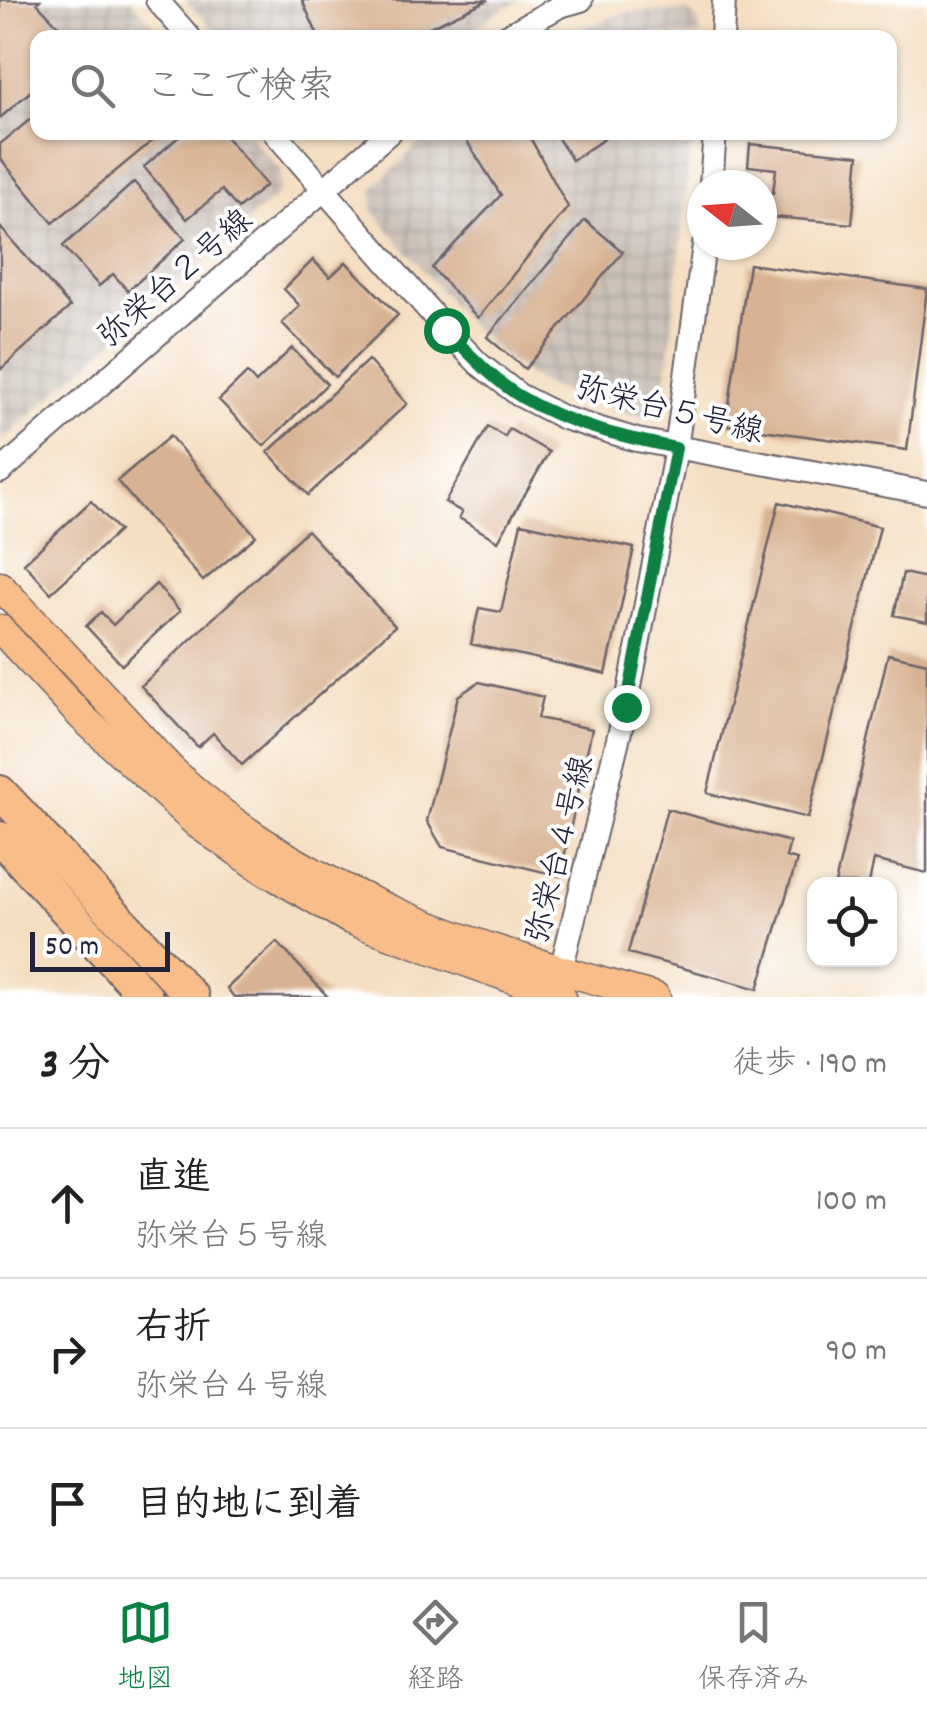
<!DOCTYPE html>
<html lang="ja">
<head>
<meta charset="utf-8">
<style>
	:root { --surface:#fff; --page:#f2f2f2; --text:#222; --muted:#767676; --line:#e0e0e0; --accent:#0b8043 }
	body { margin:0; font-family:Dekko,"Klee One",sans-serif; background:var(--page); color:var(--text) }
	.controls { position:absolute; right:30px; bottom:30px; display:grid; overflow:hidden; border-radius:20px; box-shadow:0 2px 8px #0004 }
	.controls button { width:90px; height:90px; display:grid; place-items:center; padding:0; border:0; border-bottom:2px solid var(--line); background:var(--surface); color:var(--text); font:50px sans-serif }
	.compass { position:absolute; left:687px; top:170px; width:90px; height:90px; border-radius:50%; background:var(--surface); box-shadow:0 2px 8px #0004; rotate:287deg }
	.scale { position:absolute; left:30px; bottom:25px; width:140px; box-sizing:border-box; padding-left:10px; border:5px solid #22223b; border-top:0; font-size:28px; line-height:35px; white-space:nowrap; color:#22223b; -webkit-text-stroke:8px #fff; paint-order:stroke }
	.stop { position:absolute; width:30px; height:30px; margin:-22px; border:8px solid #0b8043; border-radius:50%; background:#fff }
	.stop.end { background:#0b8043; border-color:#fff; box-shadow:0 2px 10px #0008 }
	.list { margin:0; padding:0; list-style:none }
	h2 { display:flex; justify-content:space-between; align-items:center; height:130px; margin:0; padding:0 40px; font-size:42px }
	h2 small { font-size:32px; font-weight:400; color:var(--muted) }
	.list li { display:grid; grid-template-columns:65px 1fr auto; gap:30px; align-items:center; box-sizing:border-box; height:150px; padding:0 40px; border-top:2px solid var(--line) }
	.list b { display:block; font-size:38px; white-space:nowrap }
	.list p { margin:0; font-size:32px; white-space:nowrap; color:var(--muted) }
	.list em { font-size:32px; font-style:normal; color:var(--muted) }
	.icon { flex:none; width:55px; height:55px; fill:none; stroke:currentColor; stroke-width:2; stroke-linecap:round; stroke-linejoin:round }
	.map { position:relative; flex:none; width:927px; height:997px; overflow:hidden }
	.search { position:absolute; background:var(--surface); box-shadow:0 2px 8px #0004; left:30px; right:30px; top:30px; height:110px; display:flex; align-items:center; gap:25px; box-sizing:border-box; padding:0 35px; border-radius:20px; color:var(--muted); font-size:38px }
	.sheet { height:580px; background:var(--surface) }
	nav { display:flex; justify-content:space-around; align-items:center; box-sizing:border-box; height:140px; border-top:2px solid var(--line); background:var(--surface); font-size:28px; color:var(--muted) }
	nav a { display:grid; justify-items:center; gap:5px }
	nav .on { color:var(--accent) }
	.map>svg:first-child { display:block }
	.industrial { fill:url(#industrial-grid) }
	.building { fill:#d8b292 }
	.lines { fill:none; stroke-linecap:round; stroke-linejoin:round }
	.minor-casing { stroke:#6c646b; stroke-width:26 }
	.major-casing { stroke:#6c646b; stroke-width:31 }
	.highway-casing { stroke:#6c646b; stroke-width:36 }
	.minor { stroke:#fff; stroke-width:22 }
	.major { stroke:#f8bd88; stroke-width:28 }
	.highway { stroke:#f8bd88; stroke-width:32 }
	.route { stroke:#0b8043; stroke-width:12 }
	.labels { text-anchor:middle; stroke-width:8; stroke-linejoin:round; paint-order:stroke }
	.street-label { font-size:32px; fill:#22223b; stroke:#fff }
</style>
</head>
<body>
<div class="map">
<svg width="927" height="997" viewBox="0 0 927 997">
	<defs>
		<pattern id="industrial-grid" width="8" height="8" patternUnits="userSpaceOnUse" patternTransform="scale(2.5)"><rect width="8" height="8" fill="#ccc2b9"/><path d="M0 4h8M4 0v8" fill="none" stroke="#afa6a0"/></pattern>
	</defs>
	<rect width="100%" height="100%" fill="#fff"/>
	<filter id="ink" filterUnits="userSpaceOnUse"><feTurbulence type="fractalNoise" baseFrequency=".01" numOctaves="2"/><feDisplacementMap in="SourceGraphic" scale="20" xChannelSelector="R" yChannelSelector="G"/><feConvolveMatrix kernelMatrix="1 2 1 2 8 2 1 2 1" color-interpolation-filters="sRGB"/></filter>
	<filter id="wash" filterUnits="userSpaceOnUse"><feTurbulence type="fractalNoise" baseFrequency=".0048" numOctaves="4" result="noise"/><feDisplacementMap in="SourceGraphic" scale="40" xChannelSelector="R" yChannelSelector="G"/><feGaussianBlur stdDeviation="2.25" result="paint"/><feColorMatrix in="noise" values="0 0 0 0 0 0 0 0 0 0 0 0 0 0 0 0 0 1.4 0 .05"/><feComposite in="paint" operator="in"/></filter>
	<g filter="url(#wash)">
		<rect width="100%" height="100%" fill="#f4dfc3"/>
		<path class="industrial" d="M0 0H131L164 37 38 38V132L247 133 281 171 278 194 0 442Z
			M186 0H521L496 12 465 38 220 37Z
			M687 11 698 20 701 37H559L625 12Z
			M431 133H692L664 403 641 417 541 383 506 359 465 320 372 209 374 187Z"/>
		<g id="blocks">
			<path class="building" d="M0 0H40L37 3 70 38H38V85L0 118Z
				M302 0H488L406 38H319Z
				M38 113V132H163L53 223 0 158V144Z
				M184 132H222L266 185 238 209 222 190 187 219 144 167Z
				M461 132H527L568 207 478 318 432 268 501 195Z
				M554 132H600L604 139 572 160Z
				M750 144 859 155 852 224 762 216V192L773 193 776 169 748 166Z
				M134 182 185 239 128 291 113 274 99 286 63 246Z
				M585 220 623 252 525 369 487 337Z
				M0 227 70 307 0 370Z
				M313 260 330 277 346 262 398 315 335 377 282 323 300 306 284 289Z
				M749 264 927 289 907 450 726 425Z
				M292 348 327 384 264 446 219 400 247 373 256 383Z
				M368 360 407 404 308 495 268 452Z
				M488 427 505 437 509 429 549 452 498 541 459 518 462 512 445 502Z
				M170 436 256 536 203 581 117 481Z
				M91 501 119 531 51 593 24 563Z
				M779 502 880 527 808 818 707 793Z
				M521 523 634 548 606 674 471 644 479 608 501 612Z
				M307 530 395 626 242 765 213 733 198 747 141 686Z
				M903 573 927 578V622L894 615Z
				M156 584 180 611 122 665 86 626 101 612 113 625Z
				M888 654 927 663V873L874 860 869 884H835Z
				M479 682 543 697 538 718 592 729 560 876 442 847 427 821 458 696Z
				M667 809 790 842 786 857 797 860 758 989 628 953Z
				M277 942 328 997H234L227 988Z"/>
		</g>
	</g>
	<g filter="url(#ink)">
		<use href="#blocks" fill-opacity="0" stroke="#6c646b" stroke-width="2.5"/>
		<g class="lines">
			<defs>
				<path id="minor" d="M157 0 190 38
					M503 38 560 6 581 0
					M722 38 724 0
					M274 132 446 330 479 364 519 395 564 418 637 440 927 493
					M711 185 715 132
					M0 472 390 132
					M557 986 626 707 676 449 704 245"/>
				<path id="major" d="M0 586C40 628 80 671 120 714 139 734 157 756 177 775 310 898 485 950 656 997
					M0 629 81 716 197 824 264 870 350 920 562 997"/>
				<path id="highway" d="M0 792 192 997
					M0 838 146 997"/>
			</defs>
			<use href="#minor" class="minor-casing"/>
			<use href="#major" class="major-casing"/>
			<use href="#highway" class="highway-casing"/>
			<use href="#minor" class="minor"/>
			<use href="#major" class="major"/>
			<use href="#highway" class="highway"/>
		</g>
	</g>
	<g class="lines" filter="url(#ink)">
		<path class="route" d="M446 330C469 353 493 380 521 397 568 425 623 437 676 448L626 707"/>
	</g>
	<g class="labels">
		<g class="street-label">
			<text transform="translate(174 277) rotate(-41)" y="11">弥栄台２号線</text>
			<text transform="translate(670 408) rotate(14)" y="11">弥栄台５号線</text>
			<text transform="translate(558 849) rotate(-76)" y="11">弥栄台４号線</text>
		</g>
	</g>
</svg>
<div class="controls">
<button><svg class="icon" aria-label="locate" viewBox="0 0 24 24"><circle cx="12" cy="12" r="6"/><path d="M12 2v4M12 18v4M2 12h4M18 12h4"/></svg></button>
</div>
<svg class="compass" viewBox="-18 -18 36 36"><path d="M0-13l5 13h-10z" fill="#e53935"/><path d="M0 13l5-13h-10z" fill="#767676"/></svg>
<div class="scale">50 m</div>
<div class="stop" style="left:446px;top:330px"></div>
<div class="stop end" style="left:626px;top:707px"></div>
<div class="search"><svg class="icon" aria-label="search" viewBox="0 0 24 24"><circle cx="10" cy="10" r="6"/><path d="M15 15l6 6"/></svg>ここで検索</div>
</div>
<section class="sheet">
<h2>3 分<small>徒歩 · 190 m</small></h2>
<ul class="list">
<li><svg class="icon" aria-label="ahead" viewBox="0 0 24 24"><path d="M12 20V5M6 11l6-6 6 6"/></svg><div><b>直進</b><p>弥栄台５号線</p></div><em>100 m</em></li>
<li><svg class="icon" aria-label="right" viewBox="0 0 24 24"><path d="M7 20v-9h11M14 6l5 5-5 5"/></svg><div><b>右折</b><p>弥栄台４号線</p></div><em>90 m</em></li>
<li><svg class="icon" aria-label="arrive" viewBox="0 0 24 24"><path d="M6 21V4h12l-3 4 3 4H6"/></svg><div><b>目的地に到着</b></div></li>
</ul>
</section>
<nav>
<a class="on"><svg class="icon" aria-label="map" viewBox="0 0 24 24"><path d="M3 6l6-2 6 2 6-2v14l-6 2-6-2-6 2zM9 4v14M15 6v14"/></svg>地図</a>
<a><svg class="icon" aria-label="directions" viewBox="0 0 24 24"><path d="M12 3l9 9-9 9-9-9zM9 14v-3h6M13 9l2 2-2 2"/></svg>経路</a>
<a><svg class="icon" aria-label="saved" viewBox="0 0 24 24"><path d="M7 4h10v16l-5-4-5 4z"/></svg>保存済み</a>
</nav>
</body>
</html>
